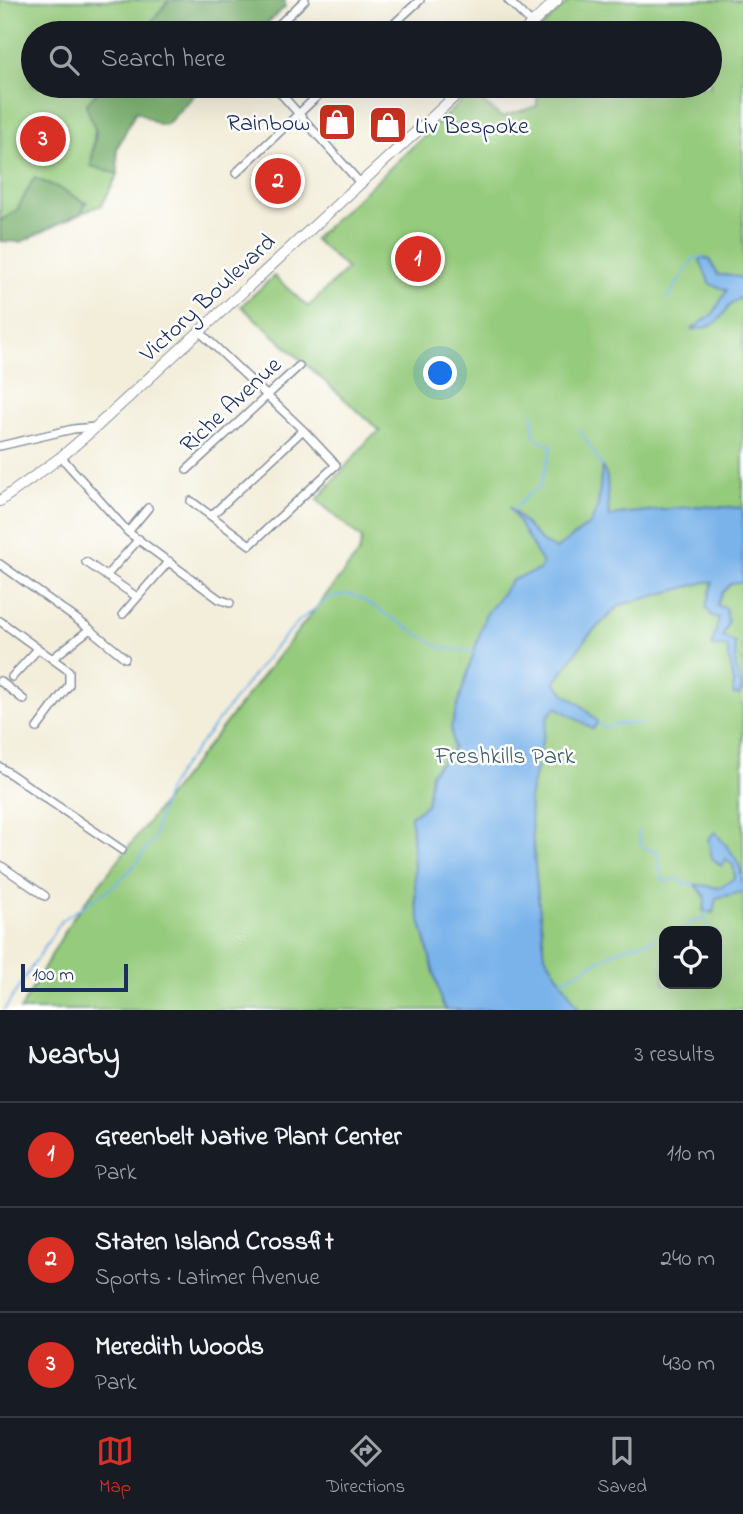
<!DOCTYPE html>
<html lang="en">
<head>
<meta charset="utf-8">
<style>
	:root { --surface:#171b24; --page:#242831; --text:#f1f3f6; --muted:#9ea1a6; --line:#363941; --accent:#d93025 }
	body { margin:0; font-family:"Indie Flower",sans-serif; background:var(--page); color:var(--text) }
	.controls { position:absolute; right:21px; bottom:21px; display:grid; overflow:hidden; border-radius:14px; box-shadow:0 7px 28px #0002 }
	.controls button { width:63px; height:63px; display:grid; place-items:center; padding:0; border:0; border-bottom:2px solid var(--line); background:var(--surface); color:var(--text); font:35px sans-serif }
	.scale { position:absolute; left:21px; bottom:18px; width:107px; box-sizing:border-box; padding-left:7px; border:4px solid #1b2f5e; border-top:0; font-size:19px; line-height:24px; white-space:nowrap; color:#1b2f5e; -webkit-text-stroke:5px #fff; paint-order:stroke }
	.you { position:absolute; left:441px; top:374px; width:24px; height:24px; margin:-18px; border:5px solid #fff; border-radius:50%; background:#1a73e8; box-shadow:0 0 0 10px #1a73e833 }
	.badge { display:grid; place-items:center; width:46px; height:46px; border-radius:50%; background:var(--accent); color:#fff; font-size:23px; font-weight:700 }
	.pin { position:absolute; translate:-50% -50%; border:4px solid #fff; box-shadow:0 2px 7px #0006 }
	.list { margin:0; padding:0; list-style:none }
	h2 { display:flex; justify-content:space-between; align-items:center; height:91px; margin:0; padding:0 28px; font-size:30px }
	h2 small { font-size:23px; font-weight:400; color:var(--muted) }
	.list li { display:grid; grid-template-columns:46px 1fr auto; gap:21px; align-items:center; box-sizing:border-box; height:105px; padding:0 28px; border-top:2px solid var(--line) }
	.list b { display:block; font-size:26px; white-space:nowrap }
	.list p { margin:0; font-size:23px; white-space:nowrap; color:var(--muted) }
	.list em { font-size:23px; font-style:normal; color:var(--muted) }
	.icon { flex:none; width:38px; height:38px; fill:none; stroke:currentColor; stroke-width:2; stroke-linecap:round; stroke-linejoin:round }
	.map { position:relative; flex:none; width:743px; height:1010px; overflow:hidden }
	.search { position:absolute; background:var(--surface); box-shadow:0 7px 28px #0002; left:21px; right:21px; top:21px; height:77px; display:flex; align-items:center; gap:18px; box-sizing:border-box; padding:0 24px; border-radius:38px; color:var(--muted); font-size:26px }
	.sheet { height:406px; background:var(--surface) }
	nav { display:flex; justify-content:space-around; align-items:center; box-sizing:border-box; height:98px; border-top:2px solid var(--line); background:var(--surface); font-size:19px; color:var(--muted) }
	nav a { display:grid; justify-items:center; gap:4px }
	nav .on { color:var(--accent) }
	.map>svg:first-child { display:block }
	.green { fill:#95cb7c; stroke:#587d6d; stroke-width:2; fill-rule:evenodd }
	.forest { fill:#78af6c; stroke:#4a6f65; stroke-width:2 }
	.water { fill:#79b3ea; stroke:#4a71a4; stroke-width:2 }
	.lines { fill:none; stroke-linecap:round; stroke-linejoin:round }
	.stream { stroke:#79b3ea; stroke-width:2 }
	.street-casing { stroke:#878e9c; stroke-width:10 }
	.secondary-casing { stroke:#878e9c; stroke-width:12 }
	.street { stroke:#fff; stroke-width:7 }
	.secondary { stroke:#fff; stroke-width:10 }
	.labels { text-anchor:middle; stroke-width:5; stroke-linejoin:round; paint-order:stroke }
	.poi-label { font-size:24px; fill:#1b2f5e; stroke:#fff; text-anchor:end }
	.street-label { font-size:24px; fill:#1b2f5e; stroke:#fff }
	.park-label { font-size:24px; fill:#405e67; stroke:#fff }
</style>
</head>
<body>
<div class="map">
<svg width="743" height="1010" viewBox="0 0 743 1010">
	<rect width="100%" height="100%" fill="#fff"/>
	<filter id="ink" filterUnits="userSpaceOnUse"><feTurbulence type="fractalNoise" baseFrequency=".0143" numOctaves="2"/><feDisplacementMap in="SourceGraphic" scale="14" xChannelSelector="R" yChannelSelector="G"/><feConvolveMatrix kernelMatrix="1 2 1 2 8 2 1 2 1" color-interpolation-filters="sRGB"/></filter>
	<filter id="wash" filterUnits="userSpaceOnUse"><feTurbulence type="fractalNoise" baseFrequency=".00686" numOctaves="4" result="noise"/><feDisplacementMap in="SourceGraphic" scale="28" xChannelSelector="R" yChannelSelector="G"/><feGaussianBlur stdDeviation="1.57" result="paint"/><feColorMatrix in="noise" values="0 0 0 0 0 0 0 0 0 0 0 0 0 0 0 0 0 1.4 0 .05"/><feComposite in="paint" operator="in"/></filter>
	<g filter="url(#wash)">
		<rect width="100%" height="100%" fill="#f3eeda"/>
		<path class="green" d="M0 0H169L143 33H33V86H102L99 89 91 166 118 174 102 205 81 213 86 203 0 238Z
			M571 0H743V1010H20L72 919 359 553 362 539 317 500 369 439 380 431 241 306 274 276 308 307 347 269 314 239 471 92 501 117 537 106 538 86H710V33H535ZM664 931H717V984H664Z"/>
		<path class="forest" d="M169 0H285V7L256 33H143Z
			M102 86H203L167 124 160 125 136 111 117 148 118 174 91 166 96 132 86 105Z
			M34 178 57 187 86 203 81 213 21 242 0 241V221L17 210Z"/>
		<path class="water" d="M703 257 710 260 718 275H732L741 278 743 276V302L739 298C716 314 729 325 691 330L713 314 727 290 710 284 700 261Z
			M602 466 607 477 609 517 618 514 698 506 743 508V583H732L722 593 717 605 726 608 728 623 723 637 735 642 736 669 742 688 739 695 733 694 734 683 727 647 712 646 719 618 712 616 706 607 713 582H706L620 605 588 636 555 682 566 695 581 705 598 722 593 729 556 707 548 716 529 799 538 897 545 955 580 1010H447L442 1004 416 904 411 816 427 804 431 773 453 749 451 727 485 616 512 580 539 570 543 564 509 506 542 542 556 549 591 523 598 505Z
			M715 832C734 855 743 861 743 892L716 898 713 913 703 911C708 898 704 893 694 884L719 888 735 878 733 865 725 859 721 866 712 858 708 839Z"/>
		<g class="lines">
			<path class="stream" d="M667 299 694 258 703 257
				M579 428 602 466
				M513 510 531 492 539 489 552 446 534 437 533 413
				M598 722 604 728 615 724H643
				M638 831 640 843 650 851 657 850 662 879 669 882 678 878 685 884H694
				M707 912 704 918 710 931
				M681 931 687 925 704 918
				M562 981 620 949 664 937
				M4 1010 62 920 114 886 136 864 155 836 157 823 167 791 179 771 275 647 300 620 329 598 348 594 358 597 441 648 474 652"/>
		</g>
	</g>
	<g filter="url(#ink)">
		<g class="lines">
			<defs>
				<path id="street" d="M508 0 532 24
					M270 33 305 0
					M384 33 420 0
					M274 86 361 184
					M236 173 328 86
					M0 446 73 429 95 427
					M61 457 128 532 219 599 230 603
					M187 470 299 366
					M191 501 250 545 336 465 303 430 200 332
					M212 515 303 430
					M128 532 148 508
					M86 562 137 597
					M0 564 86 626 125 658
					M106 576 139 539
					M123 614 169 561
					M0 621 69 671V685L37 728
					M53 658 90 629
					M12 677 38 649
					M0 681 24 700
					M0 767 122 850
					M0 865 45 896"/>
				<path id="secondary" d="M522 33 557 0
					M0 501 61 457 96 427 466 86"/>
			</defs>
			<use href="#street" class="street-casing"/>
			<use href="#secondary" class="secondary-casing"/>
			<use href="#street" class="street"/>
			<use href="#secondary" class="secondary"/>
		</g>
	</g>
	<defs>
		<symbol id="shop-square" viewBox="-11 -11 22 22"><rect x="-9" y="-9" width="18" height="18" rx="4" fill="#c8321e" stroke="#fff"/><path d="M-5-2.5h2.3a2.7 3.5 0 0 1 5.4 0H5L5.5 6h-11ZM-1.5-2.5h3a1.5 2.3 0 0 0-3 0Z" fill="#fff"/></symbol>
	</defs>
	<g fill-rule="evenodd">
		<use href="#shop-square" x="315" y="100" width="44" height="44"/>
		<use href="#shop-square" x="366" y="103" width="44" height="44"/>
	</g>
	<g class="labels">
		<g class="poi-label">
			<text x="310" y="130">Rainbow</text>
			<text x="415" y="133" text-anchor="start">Liv Bespoke</text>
		</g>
		<g class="street-label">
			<text transform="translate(207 297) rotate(-43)" y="8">Victory Boulevard</text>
			<text transform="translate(230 404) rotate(-43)" y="8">Riche Avenue</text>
		</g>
		<g class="park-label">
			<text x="505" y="763">Freshkills Park</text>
		</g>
	</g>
</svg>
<div class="controls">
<button><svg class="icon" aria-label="locate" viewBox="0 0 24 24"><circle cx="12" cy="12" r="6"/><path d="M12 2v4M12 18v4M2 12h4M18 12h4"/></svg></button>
</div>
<div class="scale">100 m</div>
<div class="you"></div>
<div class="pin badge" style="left:418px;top:259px">1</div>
<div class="pin badge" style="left:278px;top:181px">2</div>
<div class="pin badge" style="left:43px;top:139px">3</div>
<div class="search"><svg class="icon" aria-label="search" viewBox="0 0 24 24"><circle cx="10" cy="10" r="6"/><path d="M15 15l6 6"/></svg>Search here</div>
</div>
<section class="sheet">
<h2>Nearby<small>3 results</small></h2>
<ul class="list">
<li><span class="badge">1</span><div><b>Greenbelt Native Plant Center</b><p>Park</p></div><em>110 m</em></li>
<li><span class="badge">2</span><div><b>Staten Island Crossfit</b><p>Sports · Latimer Avenue</p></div><em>240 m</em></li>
<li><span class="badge">3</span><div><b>Meredith Woods</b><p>Park</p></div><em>430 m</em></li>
</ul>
</section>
<nav>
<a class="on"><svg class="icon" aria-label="map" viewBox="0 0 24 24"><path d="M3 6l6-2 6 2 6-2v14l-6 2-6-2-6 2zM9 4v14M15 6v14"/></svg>Map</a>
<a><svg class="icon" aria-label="directions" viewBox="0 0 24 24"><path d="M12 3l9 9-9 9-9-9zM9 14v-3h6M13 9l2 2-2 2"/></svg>Directions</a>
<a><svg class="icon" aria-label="saved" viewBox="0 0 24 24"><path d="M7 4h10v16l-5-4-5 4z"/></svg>Saved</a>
</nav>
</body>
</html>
